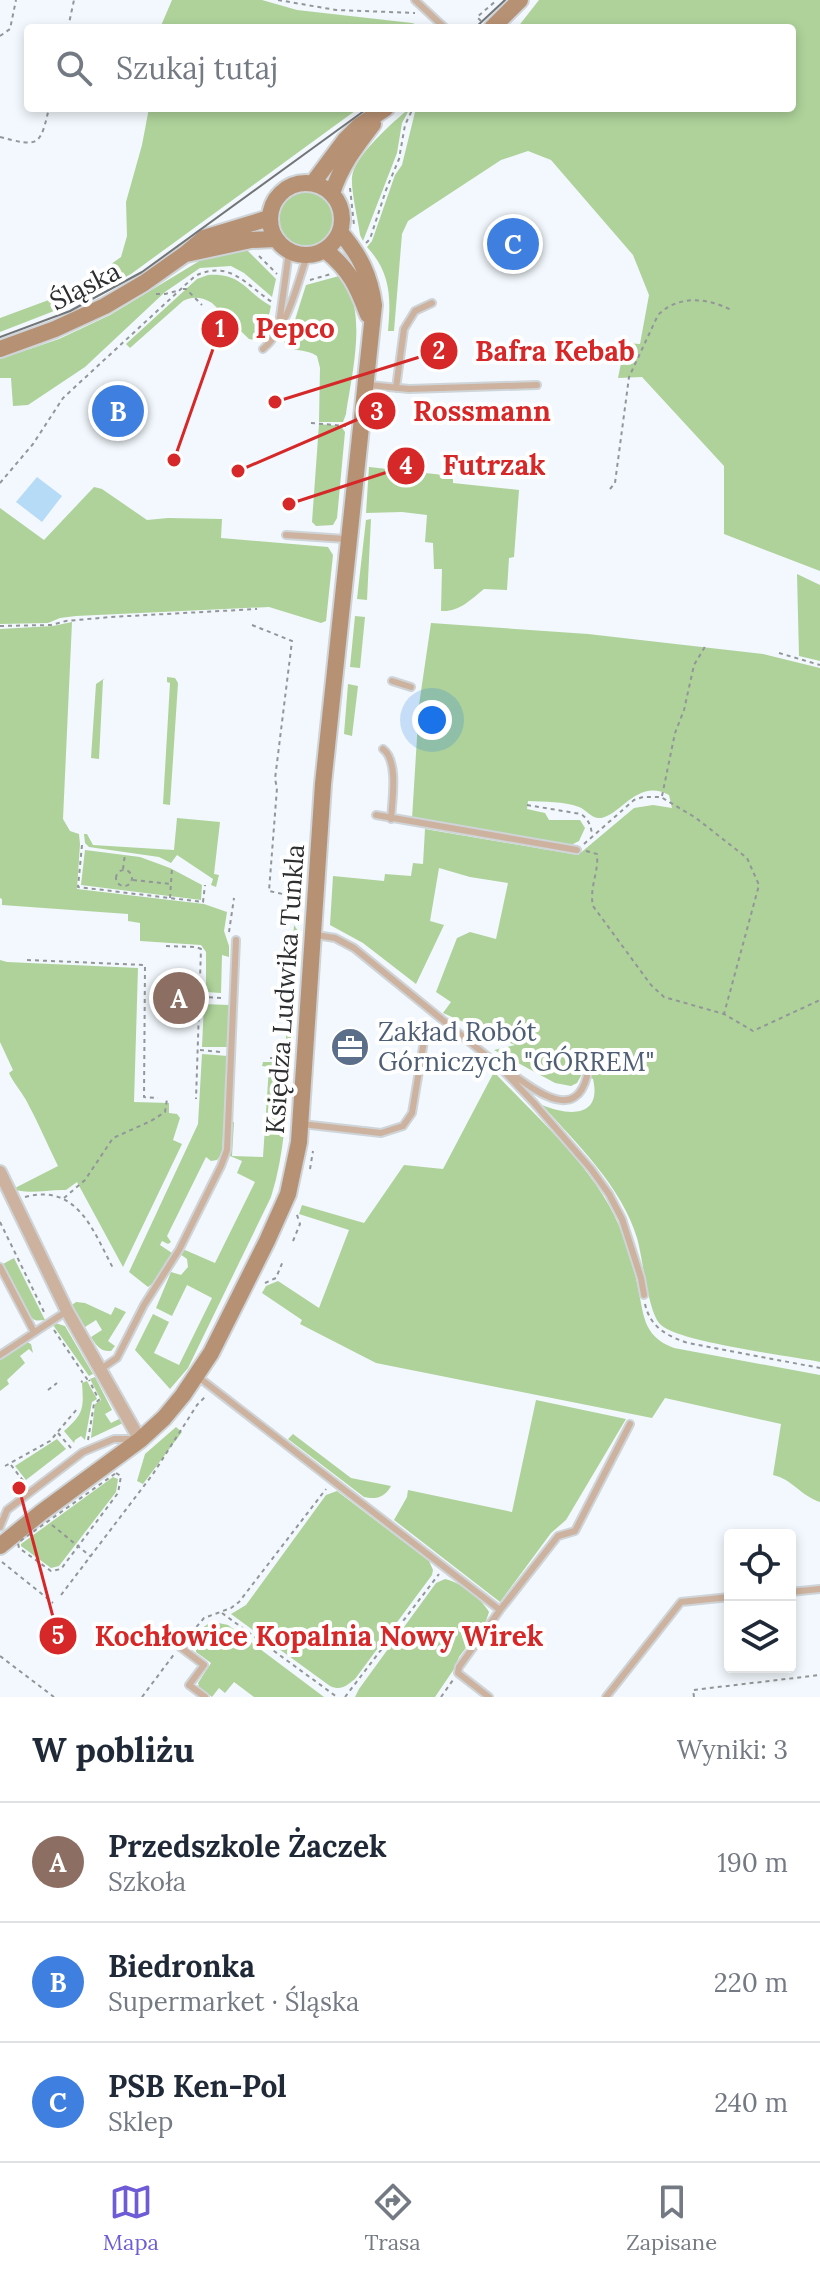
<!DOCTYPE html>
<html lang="pl">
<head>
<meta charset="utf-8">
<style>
	:root { --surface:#fff; --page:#f6f6f7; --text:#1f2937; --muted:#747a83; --line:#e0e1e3; --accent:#6e5cd6 }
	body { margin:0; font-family:Lora,serif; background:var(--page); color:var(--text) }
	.controls { position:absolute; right:24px; bottom:24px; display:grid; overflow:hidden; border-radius:8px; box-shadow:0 4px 12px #0003 }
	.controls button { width:72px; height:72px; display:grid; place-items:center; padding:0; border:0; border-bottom:2px solid var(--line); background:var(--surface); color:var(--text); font:40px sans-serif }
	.you { position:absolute; left:432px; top:720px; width:28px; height:28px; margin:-20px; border:6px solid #fff; border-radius:50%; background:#1a73e8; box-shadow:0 0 0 12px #1a73e833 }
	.badge { display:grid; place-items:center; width:52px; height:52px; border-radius:50%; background:var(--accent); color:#fff; font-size:26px; font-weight:700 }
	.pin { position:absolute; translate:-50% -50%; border:4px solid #fff; box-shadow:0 2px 8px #0006 }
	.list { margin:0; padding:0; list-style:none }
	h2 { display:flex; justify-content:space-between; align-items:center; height:104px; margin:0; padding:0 32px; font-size:34px }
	h2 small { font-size:26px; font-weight:400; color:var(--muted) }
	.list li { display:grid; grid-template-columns:52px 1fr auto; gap:24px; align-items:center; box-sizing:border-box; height:120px; padding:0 32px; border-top:2px solid var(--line) }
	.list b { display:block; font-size:30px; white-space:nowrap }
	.list p { margin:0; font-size:26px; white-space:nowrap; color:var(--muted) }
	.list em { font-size:26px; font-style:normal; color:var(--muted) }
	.icon { flex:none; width:44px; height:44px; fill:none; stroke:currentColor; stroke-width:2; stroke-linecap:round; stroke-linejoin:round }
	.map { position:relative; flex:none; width:820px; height:1697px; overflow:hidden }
	.search { position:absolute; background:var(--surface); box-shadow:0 4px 12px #0003; left:24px; right:24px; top:24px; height:88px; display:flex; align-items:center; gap:20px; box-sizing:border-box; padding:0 28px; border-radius:8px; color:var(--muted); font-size:30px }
	.sheet { height:464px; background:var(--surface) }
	nav { display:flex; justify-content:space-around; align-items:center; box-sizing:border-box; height:112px; border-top:2px solid var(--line); background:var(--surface); font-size:22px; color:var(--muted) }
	nav a { display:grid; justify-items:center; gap:4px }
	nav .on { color:var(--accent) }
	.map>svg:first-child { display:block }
	.green { fill:#aed29a }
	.water { fill:#b6dbf7 }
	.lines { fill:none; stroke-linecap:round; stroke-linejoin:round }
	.lane-casing { stroke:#ced4d8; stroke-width:10 }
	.street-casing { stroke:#ced4d8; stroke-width:16 }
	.secondary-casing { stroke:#ced4d8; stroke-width:20 }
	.path { stroke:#929699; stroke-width:2; stroke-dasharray:4 4; stroke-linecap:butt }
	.lane { stroke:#cdb39f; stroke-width:6 }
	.street { stroke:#cdb39f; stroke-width:12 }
	.secondary { stroke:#b79173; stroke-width:16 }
	.tram { stroke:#737679; stroke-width:2 }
	.labels { text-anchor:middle; stroke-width:8; stroke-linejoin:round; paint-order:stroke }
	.street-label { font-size:26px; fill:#2c2e30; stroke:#fff }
	.service-label { font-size:26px; fill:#4e5e75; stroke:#fff; text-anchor:start }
	.leader { fill:none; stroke:#d62828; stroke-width:3 }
	.callout-dot { fill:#d62828; stroke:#fff; stroke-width:3 }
	.mark-label { font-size:24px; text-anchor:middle; font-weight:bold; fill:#fff }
	.callout-label { font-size:28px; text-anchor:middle; font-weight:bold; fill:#d62828; stroke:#fff; stroke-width:8; stroke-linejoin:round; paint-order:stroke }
</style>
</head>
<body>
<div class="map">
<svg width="820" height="1697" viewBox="0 0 820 1697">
	<rect width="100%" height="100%" fill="#f2f8fd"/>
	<path class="green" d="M172 0H262L297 10 412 23 427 28H160Z
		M539 0H820V571L724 534V466L642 377 618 378 625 343 640 344 649 295 633 255 551 160 528 151 501 160 408 221 402 234 394 331H388C391 298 391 273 367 247L372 241 395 175 402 165 416 108H792V28H517Z
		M149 108H359L131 274 85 299 0 332V318L73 291 121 257 127 236 126 202 142 145Z
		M410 108 402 123 397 153 363 241 360 235C358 218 351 193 352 177 354 156 394 121 410 108Z
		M277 220a28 28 0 1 1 56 0a28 28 0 1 1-56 0Z
		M247 250 276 279 272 297 244 273 231 266 200 268 165 292 85 367 28 405 13 406 11 378H0V359L59 339 110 315 201 260Z
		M208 275C243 273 245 292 271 306L264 337 256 340 249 339 212 303C202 297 193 296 183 301L130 348 126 344 197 279Z
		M339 276C370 305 351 377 346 414L343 422H319L320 368 317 356C306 348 291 353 284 342L294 323 306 285Z
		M319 424 341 426 345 432 337 518 333 525 316 526 312 522Z
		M369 467 453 476V483L519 490 514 557 509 558 507 590 484 589C470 600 460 612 441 611L442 569H434L433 543 425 542 427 515 402 512 366 513Z
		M94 487 102 489 147 520 168 518 222 519 221 538 328 547 333 555 326 621 321 623 269 607 76 616 60 618 48 623 0 624V508L44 540Z
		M371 519 367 600 357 599 366 520Z
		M797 574 820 585V661L799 656Z
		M355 616 365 617 360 668 350 667Z
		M72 622 63 819 70 831 79 834 80 844 77 889 204 904 227 912 224 931 229 946V957L222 955 221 993 206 992V952L201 945 140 941V923L128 921V914L2 905V899L0 898V629L53 626Z
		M431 623 588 634 763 654 820 668V1362C790 1356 679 1342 661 1325 648 1314 643 1258 637 1238 622 1187 577 1144 542 1105 569 1116 602 1118 593 1079L582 1074 577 1083 571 1086 555 1083 494 1050 515 1045 443 1013 451 1002 436 992 457 938 470 932 496 939 508 883 470 877 439 868 430 921 444 925 416 984 363 943 330 925 333 876 384 881 385 874 411 876 413 863 423 864 425 829 578 855 634 808 653 805 672 808 669 795C638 778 621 815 601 818 591 819 587 810 579 807 563 801 545 802 528 801L527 809 545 813 549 820H580L585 828 579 841 569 846 412 819 419 705Z
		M167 677 175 678 178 683 170 805 163 804 170 683 167 682Z
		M105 678 103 680 99 759 91 758 96 684Z
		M348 684 358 686 352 736 344 734Z
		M177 818 220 822 214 874 219 875 216 887 211 885 213 879 177 855 171 863 159 857 89 847 85 843 84 834H87L93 845 174 850Z
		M85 850 140 857 170 868 202 885 201 900 81 885Z
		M294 925 298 931 290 1053H285Z
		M0 960 7 962 138 968 134 1102 169 1103V1113L177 1114 180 1118 173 1140 182 1144 123 1267 77 1182 66 1190C50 1189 27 1195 13 1189L58 1166C47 1144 38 1122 26 1100 21 1091 13 1082 9 1073L13 1070 0 1042Z
		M204 1004 229 1005 228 1047H202Z
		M202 1054 228 1056 222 1153 217 1160 211 1161 206 1157 167 1236 171 1242 168 1244 162 1241 160 1245 172 1253 157 1280 148 1287 129 1272 198 1124Z
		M263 1062H290C286 1108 285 1153 271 1197L188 1368 170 1389 135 1350 153 1314 169 1322 154 1353 179 1365 212 1298 187 1285 172 1316 156 1308 171 1272 181 1275 188 1267 187 1259 180 1254 185 1250 215 1263 255 1182 237 1173 242 1161 230 1156 232 1122H234L232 1156 263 1157 269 1067 262 1066Z
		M494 1072C538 1119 602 1174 623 1236 628 1251 634 1267 637 1283 644 1312 641 1336 674 1348L820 1375V1502C801 1496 792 1479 773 1475L781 1424 665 1398 652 1418 376 1363 300 1324 302 1320 262 1293 266 1286 278 1281 319 1308 349 1230 299 1214 302 1205 364 1223 404 1165 443 1169Z
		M14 1258 45 1320C40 1320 36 1322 32 1318 24 1313 8 1274 3 1264Z
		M76 1302 85 1303 111 1315 115 1307 126 1312 108 1341 115 1346 111 1351C100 1352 96 1345 91 1337L102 1330 96 1320 85 1327 72 1305Z
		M55 1323 65 1326 93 1374 89 1376 53 1325Z
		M27 1342 31 1344 33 1353 29 1349 20 1356 25 1363 7 1380 9 1384 0 1391V1359Z
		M95 1377 112 1410 105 1414 111 1423 121 1418 123 1423 91 1438 95 1404 101 1400 90 1379Z
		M87 1381 97 1399 92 1402 85 1440 81 1436 75 1440 74 1443 64 1431C83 1414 84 1410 82 1383Z
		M536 1400 626 1419 566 1520 551 1533 500 1602 394 1520 407 1497 408 1490 512 1512Z
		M176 1427 182 1432 143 1484 137 1481 145 1454Z
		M293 1434 351 1478 391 1486C385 1497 376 1500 364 1497L288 1439Z
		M57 1439 66 1449 26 1480 15 1466Z
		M113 1477 118 1479 116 1492 59 1566 51 1568 21 1546V1544Z
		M337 1491 429 1561 433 1570 432 1575 355 1679C346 1686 341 1691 330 1686L231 1614 246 1605 326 1495Z
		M445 1579C460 1582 482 1599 489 1612L486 1621 459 1657 454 1669 435 1697H355L359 1689 436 1583Z
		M214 1622 228 1625 324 1697H254L234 1682 225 1693 219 1688 212 1697 199 1687 198 1683 211 1663 196 1652C198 1637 198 1626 214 1622Z"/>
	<path class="water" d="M37 477 62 496 42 522 16 502Z"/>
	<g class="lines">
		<defs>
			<path id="lane" d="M415 0 445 28
				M279 324 289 252
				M263 349C287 329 297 285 307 256
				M369 385 409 389 537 385
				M396 388 404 329 415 311 432 303
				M286 535 346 539
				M392 681 411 687
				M383 749C399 761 392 801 391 819
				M376 815 577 850
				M316 935 335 938 354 948 498 1065 534 1103 591 1169 609 1194 622 1219 641 1278 644 1295
				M508 1071C531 1087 575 1125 587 1076
				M302 1124 381 1133 403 1126 412 1113 424 1041
				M0 1267 34 1332
				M0 1355 67 1311
				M101 1369 117 1358 144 1305 179 1250 221 1166 227 1150 236 940
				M197 1376 500 1610 558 1536 575 1531 630 1424
				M0 1527 7 1510 83 1452 114 1439H133
				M790 1592 820 1589
				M180 1647 204 1665 189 1685 205 1697
				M489 1697 458 1673 459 1667 500 1610
				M606 1697 681 1602 730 1597"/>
			<path id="street" d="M0 1172 67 1311 140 1440"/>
			<path id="secondary" d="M492 28 520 0
				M270 219a36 36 0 1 1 72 0a36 36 0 1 1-72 0Z
				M313 183 345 140 359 126 386 108
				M332 194C340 167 356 146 373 124
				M325 250C350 270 357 286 368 315
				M186 254 251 240 275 239
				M0 349 55 329 105 306 144 283 185 254 204 238 269 218
				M0 1546 42 1512 140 1440 164 1418 183 1395 211 1353 267 1241 288 1194 299 1142 323 784 374 305C370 276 360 255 340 232"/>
		</defs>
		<use href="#lane" class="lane-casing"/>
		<use href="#street" class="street-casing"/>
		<use href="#secondary" class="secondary-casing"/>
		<path class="path" d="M278 0 336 10 415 13
			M481 21 477 17 497 0
			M68 28 74 0
			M0 36 10 29 16 0
			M0 137C39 147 40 147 49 108
			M350 188 354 225
			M366 243 370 239 386 190 399 159 405 125 413 108
			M259 256 277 274
			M310 280 331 274
			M183 289H186L202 305
			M156 294H165L177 291
			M311 423 346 426
			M0 483 33 444 63 398 195 276C230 259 246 285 272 302
			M610 489 615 483 629 377 658 315C679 294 709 298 733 311
			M252 625 292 641 275 779 277 788 269 891 301 898
			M0 626 51 625 66 621 111 617 257 609
			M779 653 820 665
			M662 796 675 733 684 710 694 665 706 645
			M527 805 581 814C589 820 591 826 592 835
			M584 844 634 800 643 797H661L696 818 747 858 759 885 724 1014
			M82 845 78 887 203 902 205 885
			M586 851 597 854C599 872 589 888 593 906L651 985 664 997 724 1014 753 1031 820 1000
			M123 869 125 854
			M116 878a8 8 0 1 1 16 0a8 8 0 1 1-16 0Z
			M133 880 171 884
			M170 898 172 868
			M229 932 234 898
			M166 946 196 947 201 949 196 1099
			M27 960 145 965 144 1097 158 1098
			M201 997 223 998
			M200 1050 221 1052
			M270 1058H291
			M310 1169 313 1151
			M25 1197C78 1183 93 1231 113 1268
			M64 1198 85 1180 113 1138 151 1121 165 1112 167 1099
			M0 1222 45 1314
			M293 1241 300 1224 296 1212
			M265 1283 276 1278 283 1261
			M645 1304C650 1327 667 1336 688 1343L820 1368
			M54 1330 87 1379 81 1382
			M48 1390 57 1383
			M58 1433 71 1448
			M88 1440 94 1404 99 1400 89 1380
			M11 1465 24 1482
			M5 1466 50 1441 77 1409
			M116 1473 121 1476 118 1493 61 1569 51 1571 19 1548 18 1543 23 1539Z
			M52 1525 90 1556
			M2 1562 53 1603
			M61 1595 153 1474 197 1405 206 1396
			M222 1613 337 1697
			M186 1639 204 1618 231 1608 239 1602 326 1489
			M0 1656 54 1697
			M142 1697 175 1653
			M345 1697 439 1574
			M441 1697 453 1680
			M694 1697 693 1690 820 1675"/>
		<use href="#lane" class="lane"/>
		<use href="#street" class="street"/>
		<use href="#secondary" class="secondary"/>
		<path class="tram" d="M475 28 505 0
			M0 337 70 311 142 272 368 108"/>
	</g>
	<defs>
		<symbol id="office-disc" viewBox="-11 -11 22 22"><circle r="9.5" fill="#5c6f8a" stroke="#fff"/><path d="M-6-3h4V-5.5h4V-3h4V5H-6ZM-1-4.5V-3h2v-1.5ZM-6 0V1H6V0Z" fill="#fff"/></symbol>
	</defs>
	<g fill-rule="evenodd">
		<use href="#office-disc" x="328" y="1025" width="44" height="44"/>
	</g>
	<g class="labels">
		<g class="street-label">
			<text transform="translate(85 286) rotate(-27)" y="9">Śląska</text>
			<text transform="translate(285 989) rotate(-86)" y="9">Księdza Ludwika Tunkla</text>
		</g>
		<g class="service-label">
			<text x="378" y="1041">Zakład Robót<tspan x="378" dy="30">Górniczych "GÓRREM"</tspan></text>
		</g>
	</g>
	<path class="leader" d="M174 460L220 329M275 402L439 351M238 471L377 411M289 504L406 466M19 1488L58 1636"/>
	<g class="callout-dot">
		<circle cx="174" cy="460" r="8"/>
		<circle cx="275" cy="402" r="8"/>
		<circle cx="238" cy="471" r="8"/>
		<circle cx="289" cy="504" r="8"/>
		<circle cx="19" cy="1488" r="8"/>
		<circle cx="220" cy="329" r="20"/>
		<circle cx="439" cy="351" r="20"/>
		<circle cx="377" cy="411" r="20"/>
		<circle cx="406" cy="466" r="20"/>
		<circle cx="58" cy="1636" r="20"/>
	</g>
	<g class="mark-label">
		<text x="220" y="337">1</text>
		<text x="439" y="359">2</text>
		<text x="377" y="420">3</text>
		<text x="406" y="474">4</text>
		<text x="58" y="1644">5</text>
	</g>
	<g class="callout-label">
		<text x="295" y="338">Pepco</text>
		<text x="555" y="361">Bafra Kebab</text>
		<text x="482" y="421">Rossmann</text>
		<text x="494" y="475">Futrzak</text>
		<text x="319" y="1646">Kochłowice Kopalnia Nowy Wirek</text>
	</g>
</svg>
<div class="controls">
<button><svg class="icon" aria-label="locate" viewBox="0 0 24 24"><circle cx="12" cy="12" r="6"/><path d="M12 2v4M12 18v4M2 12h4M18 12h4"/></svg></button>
<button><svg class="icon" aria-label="layers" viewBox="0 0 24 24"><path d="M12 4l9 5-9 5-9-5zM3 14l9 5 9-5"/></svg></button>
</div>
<div class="you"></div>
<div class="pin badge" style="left:179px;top:998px;background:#8d6e63">A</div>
<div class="pin badge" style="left:118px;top:411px;background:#3f7fe0">B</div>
<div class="pin badge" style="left:513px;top:244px;background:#3f7fe0">C</div>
<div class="search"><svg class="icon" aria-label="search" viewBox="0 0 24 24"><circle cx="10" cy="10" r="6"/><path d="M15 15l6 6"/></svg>Szukaj tutaj</div>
</div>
<section class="sheet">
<h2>W pobliżu<small>Wyniki: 3</small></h2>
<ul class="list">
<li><span class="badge" style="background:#8d6e63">A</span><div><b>Przedszkole Żaczek</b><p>Szkoła</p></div><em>190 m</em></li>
<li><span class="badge" style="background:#3f7fe0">B</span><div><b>Biedronka</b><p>Supermarket · Śląska</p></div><em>220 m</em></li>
<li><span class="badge" style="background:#3f7fe0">C</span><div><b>PSB Ken-Pol</b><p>Sklep</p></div><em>240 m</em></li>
</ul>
</section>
<nav>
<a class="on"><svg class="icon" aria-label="map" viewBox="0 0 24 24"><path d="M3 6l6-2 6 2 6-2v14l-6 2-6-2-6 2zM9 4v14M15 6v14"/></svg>Mapa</a>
<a><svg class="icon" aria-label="directions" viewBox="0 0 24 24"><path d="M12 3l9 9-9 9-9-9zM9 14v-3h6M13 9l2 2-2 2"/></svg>Trasa</a>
<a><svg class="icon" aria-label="saved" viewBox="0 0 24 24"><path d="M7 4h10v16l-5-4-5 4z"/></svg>Zapisane</a>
</nav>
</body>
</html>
